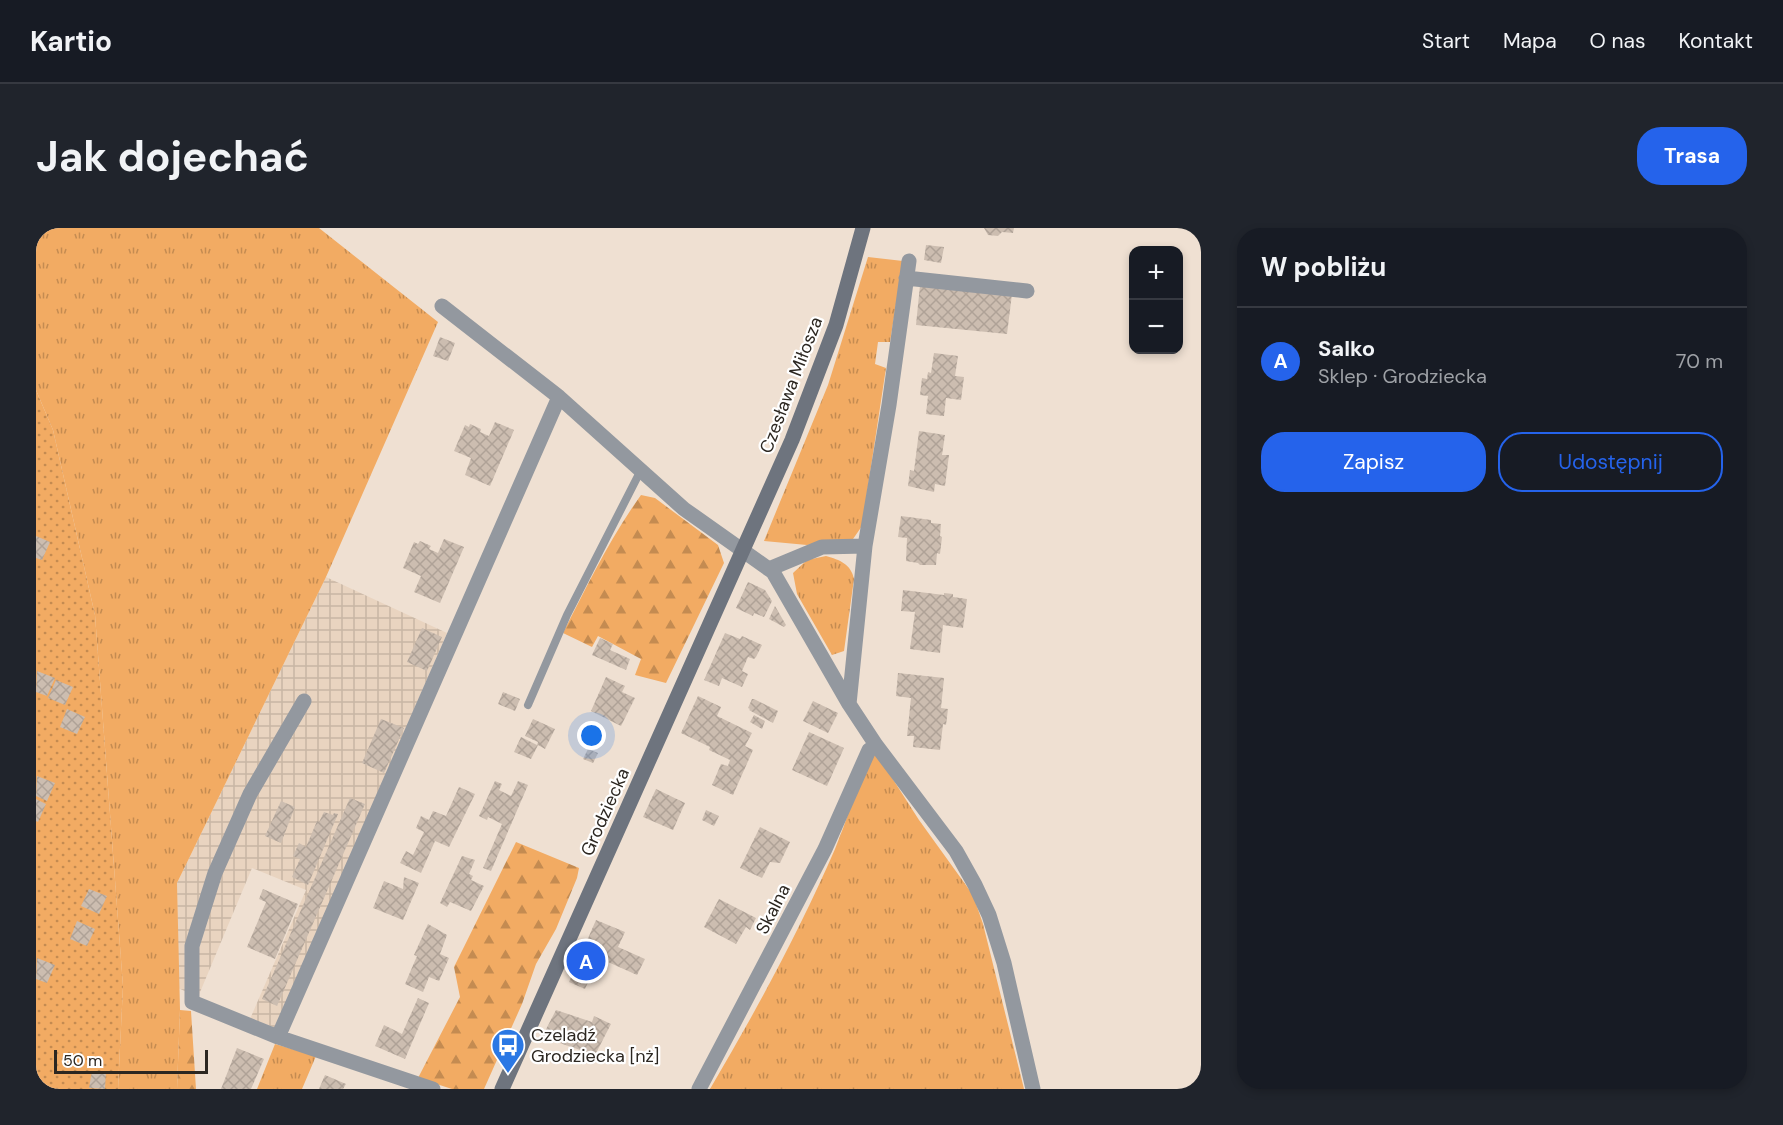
<!DOCTYPE html>
<html lang="pl">
<head>
<meta charset="utf-8">
<style>
	:root { --surface:#171b24; --page:#20242c; --text:#f1f3f6; --muted:#9ea1a6; --line:#363941; --accent:#2563eb }
	body { margin:0; font-family:"DM Sans",sans-serif; background:var(--page); color:var(--text) }
	.controls { position:absolute; right:18px; top:18px; display:grid; overflow:hidden; border-radius:12px; box-shadow:0 3px 9px #0003 }
	.controls button { width:54px; height:54px; display:grid; place-items:center; padding:0; border:0; border-bottom:2px solid var(--line); background:var(--surface); color:var(--text); font:30px sans-serif }
	.scale { position:absolute; left:18px; bottom:15px; width:154px; box-sizing:border-box; padding-left:6px; border:3px solid #2c2721; border-top:0; font-size:16px; line-height:21px; white-space:nowrap; color:#2c2721; -webkit-text-stroke:4px #fff; paint-order:stroke }
	.you { position:absolute; left:556px; top:508px; width:21px; height:21px; margin:-15px; border:4px solid #fff; border-radius:50%; background:#1a73e8; box-shadow:0 0 0 9px #1a73e833 }
	.badge { display:grid; place-items:center; width:39px; height:39px; border-radius:50%; background:var(--accent); color:#fff; font-size:20px; font-weight:700 }
	.pin { position:absolute; translate:-50% -50%; border:3px solid #fff; box-shadow:0 2px 6px #0006 }
	.list { margin:0; padding:0; list-style:none }
	h2 { display:flex; justify-content:space-between; align-items:center; height:78px; margin:0; padding:0 24px; font-size:26px }
	h2 small { font-size:20px; font-weight:400; color:var(--muted) }
	.list li { display:grid; grid-template-columns:39px 1fr auto; gap:18px; align-items:center; box-sizing:border-box; height:108px; padding:0 24px; border-top:2px solid var(--line) }
	.list b { display:block; font-size:22px; white-space:nowrap }
	.list p { margin:0; font-size:20px; white-space:nowrap; color:var(--muted) }
	.list em { font-size:20px; font-style:normal; color:var(--muted) }
	.actions { display:flex; gap:12px; padding:18px 24px }
	.actions a { flex:1; padding:14px 0; border:2px solid var(--accent); border-radius:24px; text-align:center; font-size:21px; color:var(--accent) }
	.actions .main { background:var(--accent); color:#fff }
	.map { position:relative; flex:none; width:1165px; height:861px; overflow:hidden; border-radius:24px }
	header { display:flex; align-items:center; gap:36px; box-sizing:border-box; height:84px; padding:0 30px; background:var(--surface); border-bottom:2px solid var(--line) }
	header strong { font-size:28px }
	nav { display:flex; gap:33px; margin-inline-start:auto; font-size:21px }
	.intro { display:flex; align-items:center; justify-content:space-between; box-sizing:border-box; height:144px; padding:0 36px }
	h1 { margin:0; font-size:42px }
	.button { padding:15px 27px; border-radius:24px; background:var(--accent); color:#fff; font-size:21px; font-weight:700 }
	main { display:flex; gap:36px; padding:0 36px }
	aside { flex:1; background:var(--surface); border-radius:24px; box-shadow:0 3px 9px #0003 }
	.map>svg:first-child { display:block }
	.industrial { fill:url(#industrial-grid) }
	.grass { fill:url(#grass-tufts) }
	.forest { fill:url(#forest-firs) }
	.garden { fill:url(#garden-dots) }
	.building { fill:url(#building-cross-hatch) }
	.lines { fill:none; stroke-linecap:round; stroke-linejoin:round }
	.lane { stroke:#93989f; stroke-width:8 }
	.street { stroke:#93989f; stroke-width:15 }
	.secondary { stroke:#6e747e; stroke-width:15 }
	.labels { text-anchor:middle; stroke-width:4.5; stroke-linejoin:round; paint-order:stroke }
	.street-label { font-size:18px; fill:#2c2721; stroke:#fff }
	.poi-label { font-size:18px; fill:#2c2721; stroke:#fff; text-anchor:start }
</style>
</head>
<body>
<header>
<strong>Kartio</strong>
<nav><a>Start</a><a>Mapa</a><a>O nas</a><a>Kontakt</a></nav>
</header>
<div class="intro"><h1>Jak dojechać</h1><a class="button">Trasa</a></div>
<main>
<div class="map">
<svg width="1165" height="861" viewBox="0 0 1165 861">
	<defs>
		<pattern id="industrial-grid" width="8" height="8" patternUnits="userSpaceOnUse" patternTransform="scale(1.5)"><rect width="8" height="8" fill="#e9d4c0"/><path d="M0 4h8M4 0v8" fill="none" stroke="#c8b6a5"/></pattern>
		<pattern id="grass-tufts" width="24" height="20" patternUnits="userSpaceOnUse" patternTransform="scale(1.5)"><rect width="24" height="20" fill="#f2ab63"/><path d="M3 7l-1-3M5 7V3M7 7l1-3M15 17l-1-3M17 17v-4M19 17l1-3" fill="none" stroke="#c48b51"/></pattern>
		<pattern id="forest-firs" width="22" height="20" patternUnits="userSpaceOnUse" patternTransform="scale(1.5)"><rect width="22" height="20" fill="#f2ab63"/><path d="M5 1l3.5 6h-7zM16 11l3.5 6h-7z" fill="#c48b51"/></pattern>
		<pattern id="garden-dots" width="8" height="8" patternUnits="userSpaceOnUse" patternTransform="scale(1.5)"><rect width="8" height="8" fill="#f2ab63"/><path d="M2 2h.1M6 6h.1" fill="none" stroke="#c48b51" stroke-width="1.8" stroke-linecap="round"/></pattern>
		<pattern id="building-cross-hatch" width="8" height="8" patternUnits="userSpaceOnUse" patternTransform="scale(1.5)"><rect width="8" height="8" fill="#ccbdb0"/><path d="M0 0l8 8M0 8l8-8" fill="none" stroke="#afa297"/></pattern>
	</defs>
	<rect width="100%" height="100%" fill="#efe0d2"/>
	<path class="industrial" d="M290 349 411 405 240 800 214 791 270 662 216 640 162 769 142 760 141 655Z"/>
	<path class="grass" d="M0 0H283L402 94 290 349 141 655 144 782 141 861H82L87 758 59 387 17 202 0 162Z
		M832 29 867 33 854 114H842L839 136 850 140 826 298 817 311 771 317 728 313 792 157Z
		M790 328C804 332 815 336 818 351L808 423 796 427 761 366 757 345 771 332Z
		M835 517 883 592 937 667 947 696 988 861H674C720 783 763 704 799 621 813 587 823 552 835 517Z
		M239 816 280 828 266 861H221Z"/>
	<path class="forest" d="M605 267 619 270 682 317 688 335 630 455 599 447 605 431 562 408 556 419 527 405C551 358 574 310 605 267Z
		M480 614 543 640 541 650 520 701 500 736 486 776 448 861H416L382 850 424 769 418 739Z
		M144 782 155 783 160 861H141Z"/>
	<path class="garden" d="M0 162 17 202 59 387 87 758 82 861H0Z"/>
	<path class="building" d="M948 0H978L977 5 966 4 962 8 952 7Z
		M890 17 908 19 905 35 888 32Z
		M884 57 976 66 971 106 880 97Z
		M404 109 419 115 412 133 397 128Z
		M898 125 922 128 919 148 928 149 925 172 910 170 908 188 890 186 892 168 884 167 886 150 891 151 892 144 895 145Z
		M459 194 478 202 454 258 429 247 435 230 418 223 429 197 433 199 434 196 445 201 444 204 453 208Z
		M883 203 909 207 906 227H913L909 258 899 256 898 264 872 258 874 242 878 243Z
		M865 288 895 292V295L905 296 904 308 906 309 904 326 901 325 900 337H884L882 335 870 333 871 310 862 309Z
		M0 308 14 314 6 332 0 330Z
		M408 311 428 319 404 375 378 364 385 348 367 340 378 314 382 316 384 313 395 318 393 321 402 325Z
		M712 354 729 362 736 373 728 389 718 385 717 388 700 380Z
		M867 362 908 367V365L917 366V369L931 371 927 400 907 397 904 425 874 421 879 384 865 383Z
		M739 378 750 397 748 399 733 391Z
		M386 400 406 409 391 443 371 434Z
		M689 405 704 411 706 408 726 417 720 429 718 431 712 429 706 443 712 446 706 459 686 450 683 458 668 452Z
		M564 410 577 416 574 422 594 431 590 442 556 427Z
		M1 443 19 450 11 468 0 464Z
		M862 445 908 450 905 480 912 481 910 497 907 496 904 522 877 519 878 508H871L875 470 860 468Z
		M570 449 589 458 586 464 599 470 585 498 555 483Z
		M20 452 37 459 29 477 12 470Z
		M467 464 484 471 479 483 462 476Z
		M662 468 685 479 681 488 716 505 709 518 717 522 697 567 676 557 685 536 692 538 694 532 673 522 674 519 645 505Z
		M716 471H718L742 483 737 495 713 482 714 481 712 480Z
		M777 473 802 485 792 505 767 493Z
		M31 481 49 489 41 506 24 499Z
		M718 487 729 493 726 501 714 494Z
		M345 491 368 500 348 545 326 535Z
		M497 491 519 501 509 521 502 517 495 531 478 524 485 509 501 517 502 514 489 508Z
		M773 504 808 520 791 558 756 542Z
		M552 521 562 525 557 535 547 531Z
		M1 548 19 555 11 573 0 568Z
		M459 553 466 556 463 562 475 568 482 553 492 557 455 643 447 640 466 596 452 589 451 592 443 588Z
		M423 559 439 566 413 619 399 613 385 645 364 635 370 623 377 627 388 604 380 600 385 588 393 592 397 583 410 588Z
		M620 561 649 575 637 602 607 589Z
		M314 570 329 576 241 778 226 771Z
		M0 571 10 576 2 594 0 593Z
		M245 573 259 579 245 615 229 608Z
		M670 582 683 588 678 598 666 592Z
		M288 584 297 587 298 585 302 586 272 657 256 649 264 631 257 628 263 615 270 619 281 593 283 594Z
		M724 599 754 614 744 635 734 634 726 650 704 640Z
		M426 628 439 632 433 646 437 648 435 652 448 658 435 683 414 674 411 679 404 675Z
		M368 649 383 655 367 692 337 680 348 653 367 661Z
		M53 661 71 668 63 686 45 678Z
		M227 661 262 676 239 731 211 719 230 674 223 671Z
		M683 671 720 690 714 702 710 699 700 716 668 699Z
		M560 692 589 704 582 719 609 731 601 747 563 730 549 761 533 754Z
		M41 693 59 701 51 718 34 711Z
		M392 696 411 707 404 726 413 730 403 753 393 749 387 764 369 756 381 728 378 727Z
		M1 730 19 737 11 755 0 751Z
		M382 770 393 775 369 831 339 818 348 797 366 806Z
		M520 782 556 794 558 788 575 796 559 827 506 809Z
		M201 820 228 831 215 861H185Z
		M56 843H70L69 861 53 860Z
		M289 847 310 856 307 861H283Z"/>
	<g class="lines">
		<path class="lane" d="M492 477 531 387 605 242"/>
		<path class="street" d="M870 50 991 63
			M406 78 523 169 648 281 737 344 813 476 840 517 920 623 939 657 953 687 968 735 997 861
			M733 341 786 319 829 318
			M268 473 214 566 179 645 156 718V774L242 809 397 861
			M813 476 829 318 853 177 873 33
			M242 809 523 169
			M663 861 789 621 833 522 840 517"/>
		<path class="secondary" d="M466 861 756 212 800 97 827 0"/>
	</g>
	<defs>
		<symbol id="bus-pin" viewBox="-11 -11 22 30"><path d="M0 17L-7.5 6A9.5 9.5 0 1 1 7.5 6Z" fill="#2b78e4" stroke="#fff"/><path d="M-5-6H5V4H4V6H2V4H-2V6H-4V4H-5ZM-3.5-4V0h7V-4ZM-3.5 1.2v1.5H-2V1.2ZM2 1.2v1.5H3.5V1.2Z" fill="#fff"/></symbol>
	</defs>
	<g fill-rule="evenodd">
		<use href="#bus-pin" x="453" y="798" width="38" height="52"/>
	</g>
	<g class="labels">
		<g class="street-label">
			<text transform="translate(755 157) rotate(-69)" y="6">Czesława Miłosza</text>
			<text transform="translate(569 584) rotate(-66)" y="6">Grodziecka</text>
			<text transform="translate(737 681) rotate(-63)" y="6">Skalna</text>
		</g>
		<g class="poi-label">
			<text x="495" y="813">Czeladź<tspan x="495" dy="21">Grodziecka [nż]</tspan></text>
		</g>
	</g>
</svg>
<div class="controls">
<button>+</button>
<button>−</button>
</div>
<div class="scale">50 m</div>
<div class="you"></div>
<div class="pin badge" style="left:550px;top:733px">A</div>
</div>
<aside>
<h2>W pobliżu<small></small></h2>
<ul class="list">
<li><span class="badge">A</span><div><b>Salko</b><p>Sklep · Grodziecka</p></div><em>70 m</em></li>
</ul>
<div class="actions"><a class="main">Zapisz</a><a>Udostępnij</a></div>
</aside>
</main>
</body>
</html>
